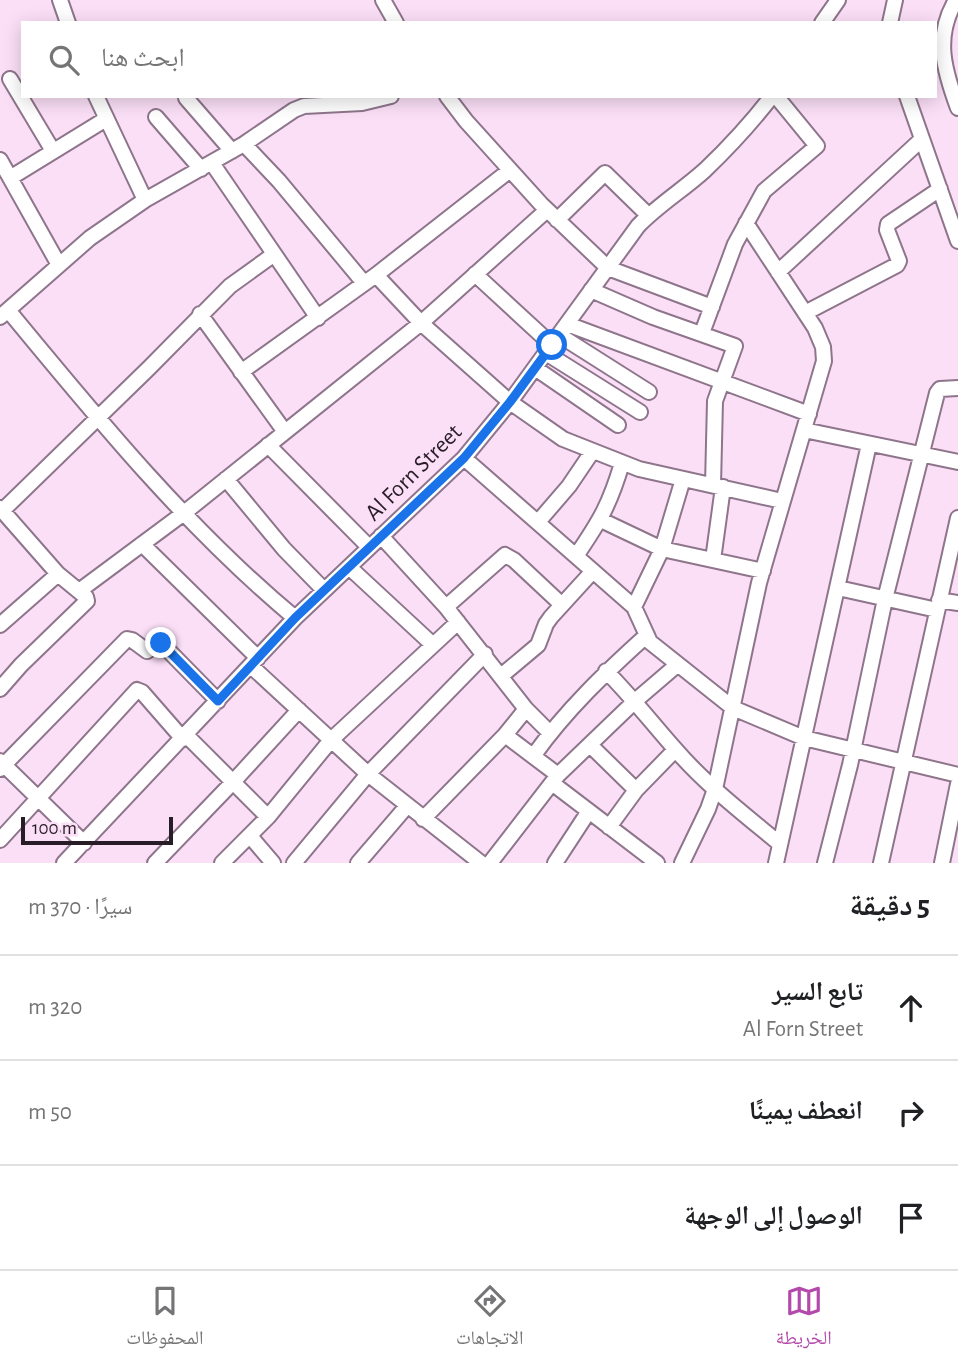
<!DOCTYPE html>
<html lang="ar">
<head>
<meta charset="utf-8">
<style>
	:root { --surface:#fff; --page:#f2f2f2; --text:#202124; --muted:#757577; --line:#e0e0e0; --accent:#b349aa }
	body { margin:0; font-family:"Alegreya Sans","Noto Naskh Arabic",sans-serif; background:var(--page); color:var(--text); direction:rtl }
	.scale { position:absolute; left:21px; bottom:18px; width:152px; box-sizing:border-box; padding-left:7px; border:4px solid #281d26; border-top:0; font-size:19px; line-height:24px; white-space:nowrap; color:#281d26; -webkit-text-stroke:5px #fbdff7; paint-order:stroke }
	.stop { position:absolute; width:21px; height:21px; margin:-16px; border:5px solid #1a73e8; border-radius:50%; background:#fff }
	.stop.end { background:#1a73e8; border-color:#fff; box-shadow:0 2px 7px #0008 }
	.list { margin:0; padding:0; list-style:none }
	h2 { display:flex; justify-content:space-between; align-items:center; height:91px; margin:0; padding:0 28px; font-size:30px }
	h2 small { font-size:23px; font-weight:400; color:var(--muted) }
	.list li { display:grid; grid-template-columns:46px 1fr auto; gap:21px; align-items:center; box-sizing:border-box; height:105px; padding:0 28px; border-top:2px solid var(--line) }
	.list b { display:block; font-size:26px; white-space:nowrap }
	.list p { margin:0; font-size:23px; white-space:nowrap; color:var(--muted) }
	.list em { font-size:23px; font-style:normal; color:var(--muted) }
	.icon { flex:none; width:38px; height:38px; fill:none; stroke:currentColor; stroke-width:2; stroke-linecap:round; stroke-linejoin:round }
	.map { position:relative; flex:none; width:958px; height:863px; overflow:hidden; direction:ltr }
	.search { position:absolute; background:var(--surface); box-shadow:0 4px 18px #0003; left:21px; right:21px; top:21px; height:77px; display:flex; align-items:center; gap:18px; box-sizing:border-box; padding:0 24px; border-radius:0px; color:var(--muted); font-size:26px }
	.sheet { height:406px; background:var(--surface) }
	nav { display:flex; justify-content:space-around; align-items:center; box-sizing:border-box; height:98px; border-top:2px solid var(--line); background:var(--surface); font-size:19px; color:var(--muted) }
	nav a { display:grid; justify-items:center; gap:4px }
	nav .on { color:var(--accent) }
	.map>svg:first-child { display:block }
	.lines { fill:none; stroke-linecap:round; stroke-linejoin:round }
	.minor-casing { stroke:#8e758b; stroke-width:18 }
	.minor { stroke:#fff; stroke-width:14 }
	.route { stroke:#1a73e8; stroke-width:9 }
	.labels { text-anchor:middle; stroke-width:6; stroke-linejoin:round; paint-order:stroke }
	.street-label { font-size:24px; fill:#281d26; stroke:#fbdff7 }
</style>
</head>
<body>
<div class="map">
<svg width="958" height="863" viewBox="0 0 958 863">
	<rect width="100%" height="100%" fill="#fbdff7"/>
	<g class="lines">
		<defs>
			<path id="minor" d="M60 0 68 23
				M383 0 396 23
				M956 0C934 37 944 70 958 108
				M822 23 838 0
				M890 23 895 0
				M10 79 53 151
				M96 96 145 200
				M447 96 466 121 541 204 608 268 712 307
				M907 96 958 241
				M186 98 232 151
				M156 117 201 169
				M244 144 279 181 364 283
				M0 160 59 265
				M212 163 318 318
				M10 178 106 119
				M557 220 605 173 648 215
				M778 272 922 139
				M475 274 552 345
				M376 275 421 323 510 402 563 439 639 469 782 501
				M591 290 653 317 735 346 715 401 713 485
				M8 310C97 418 187 528 295 618
				M805 313 897 265 899 261 887 230 888 224 940 189
				M200 314 285 432
				M0 317 90 238 145 200 244 144 294 110 304 106 362 103 391 96
				M567 324 809 414
				M702 333 735 244 764 191 817 146 776 96
				M559 335 649 392
				M546 353 640 412
				M535 368 618 425
				M241 372 376 275 510 170
				M804 430 958 462
				M268 445 369 547
				M464 458 634 607 650 642 733 708 804 738 958 775
				M226 479 284 549 324 590
				M0 508 58 574 86 597 87 601 21 665 0 689
				M2 511 149 368 230 286 273 255
				M601 520 662 549 763 571
				M538 522 569 486 592 452
				M381 536 446 607 526 709 550 733
				M142 544 258 658
				M576 556C600 521 610 504 622 463
				M713 560 723 487
				M349 567 432 644
				M838 588 937 610
				M79 591 184 513 421 323 547 210
				M939 600 958 603
				M446 607 505 555 514 560 561 604
				M634 607 662 549 683 479
				M0 625 58 574
				M251 666 368 774 481 863
				M606 671C631 696 652 723 675 749 706 785 744 814 780 844
				M501 676 538 645 546 624 551 617 593 571
				M186 735 268 817
				M505 735 558 775
				M590 745 636 790
				M534 755C566 710 606 672 647 635
				M0 761 84 843
				M0 769 127 639 132 640 147 651 159 641 218 701
				M552 783 657 863
				M423 819 505 735 526 709
				M609 827 636 790 675 750
				M250 836 273 863
				M0 840 137 690 142 692 183 739
				M64 863 295 618 464 458 510 402 638 226C658 205 683 190 705 170 729 147 752 122 772 96
				M155 863 233 782 299 710
				M222 863 268 817 331 740 458 622
				M294 863 368 774 485 654
				M358 863 407 806
				M490 863 558 775 635 701 677 665
				M555 863 589 811
				M682 863 708 809 715 789 759 583 824 361 823 347 815 328 746 223
				M776 863 869 444
				M825 863 850 765 885 599 937 393 940 389 958 388
				M881 863 958 518
				M942 863 958 784"/>
		</defs>
		<use href="#minor" class="minor-casing"/>
		<use href="#minor" class="minor"/>
	</g>
	<g class="lines">
		<path class="route" d="M161 643 218 701 295 618 464 458 510 402 552 345"/>
	</g>
	<g class="labels">
		<g class="street-label">
			<text transform="translate(413 472) rotate(-45)" y="8">Al Forn Street</text>
		</g>
	</g>
</svg>
<div class="scale">100 m</div>
<div class="stop" style="left:552px;top:345px"></div>
<div class="stop end" style="left:161px;top:643px"></div>
<div class="search"><svg class="icon" aria-label="search" viewBox="0 0 24 24"><circle cx="10" cy="10" r="6"/><path d="M15 15l6 6"/></svg>ابحث هنا</div>
</div>
<section class="sheet">
<h2>5 دقيقة<small>سيرًا · 370 m</small></h2>
<ul class="list">
<li><svg class="icon" aria-label="ahead" viewBox="0 0 24 24"><path d="M12 20V5M6 11l6-6 6 6"/></svg><div><b>تابع السير</b><p>Al Forn Street</p></div><em>320 m</em></li>
<li><svg class="icon" aria-label="right" viewBox="0 0 24 24"><path d="M7 20v-9h11M14 6l5 5-5 5"/></svg><div><b>انعطف يمينًا</b></div><em>50 m</em></li>
<li><svg class="icon" aria-label="arrive" viewBox="0 0 24 24"><path d="M6 21V4h12l-3 4 3 4H6"/></svg><div><b>الوصول إلى الوجهة</b></div></li>
</ul>
</section>
<nav>
<a class="on"><svg class="icon" aria-label="map" viewBox="0 0 24 24"><path d="M3 6l6-2 6 2 6-2v14l-6 2-6-2-6 2zM9 4v14M15 6v14"/></svg>الخريطة</a>
<a><svg class="icon" aria-label="directions" viewBox="0 0 24 24"><path d="M12 3l9 9-9 9-9-9zM9 14v-3h6M13 9l2 2-2 2"/></svg>الاتجاهات</a>
<a><svg class="icon" aria-label="saved" viewBox="0 0 24 24"><path d="M7 4h10v16l-5-4-5 4z"/></svg>المحفوظات</a>
</nav>
</body>
</html>
